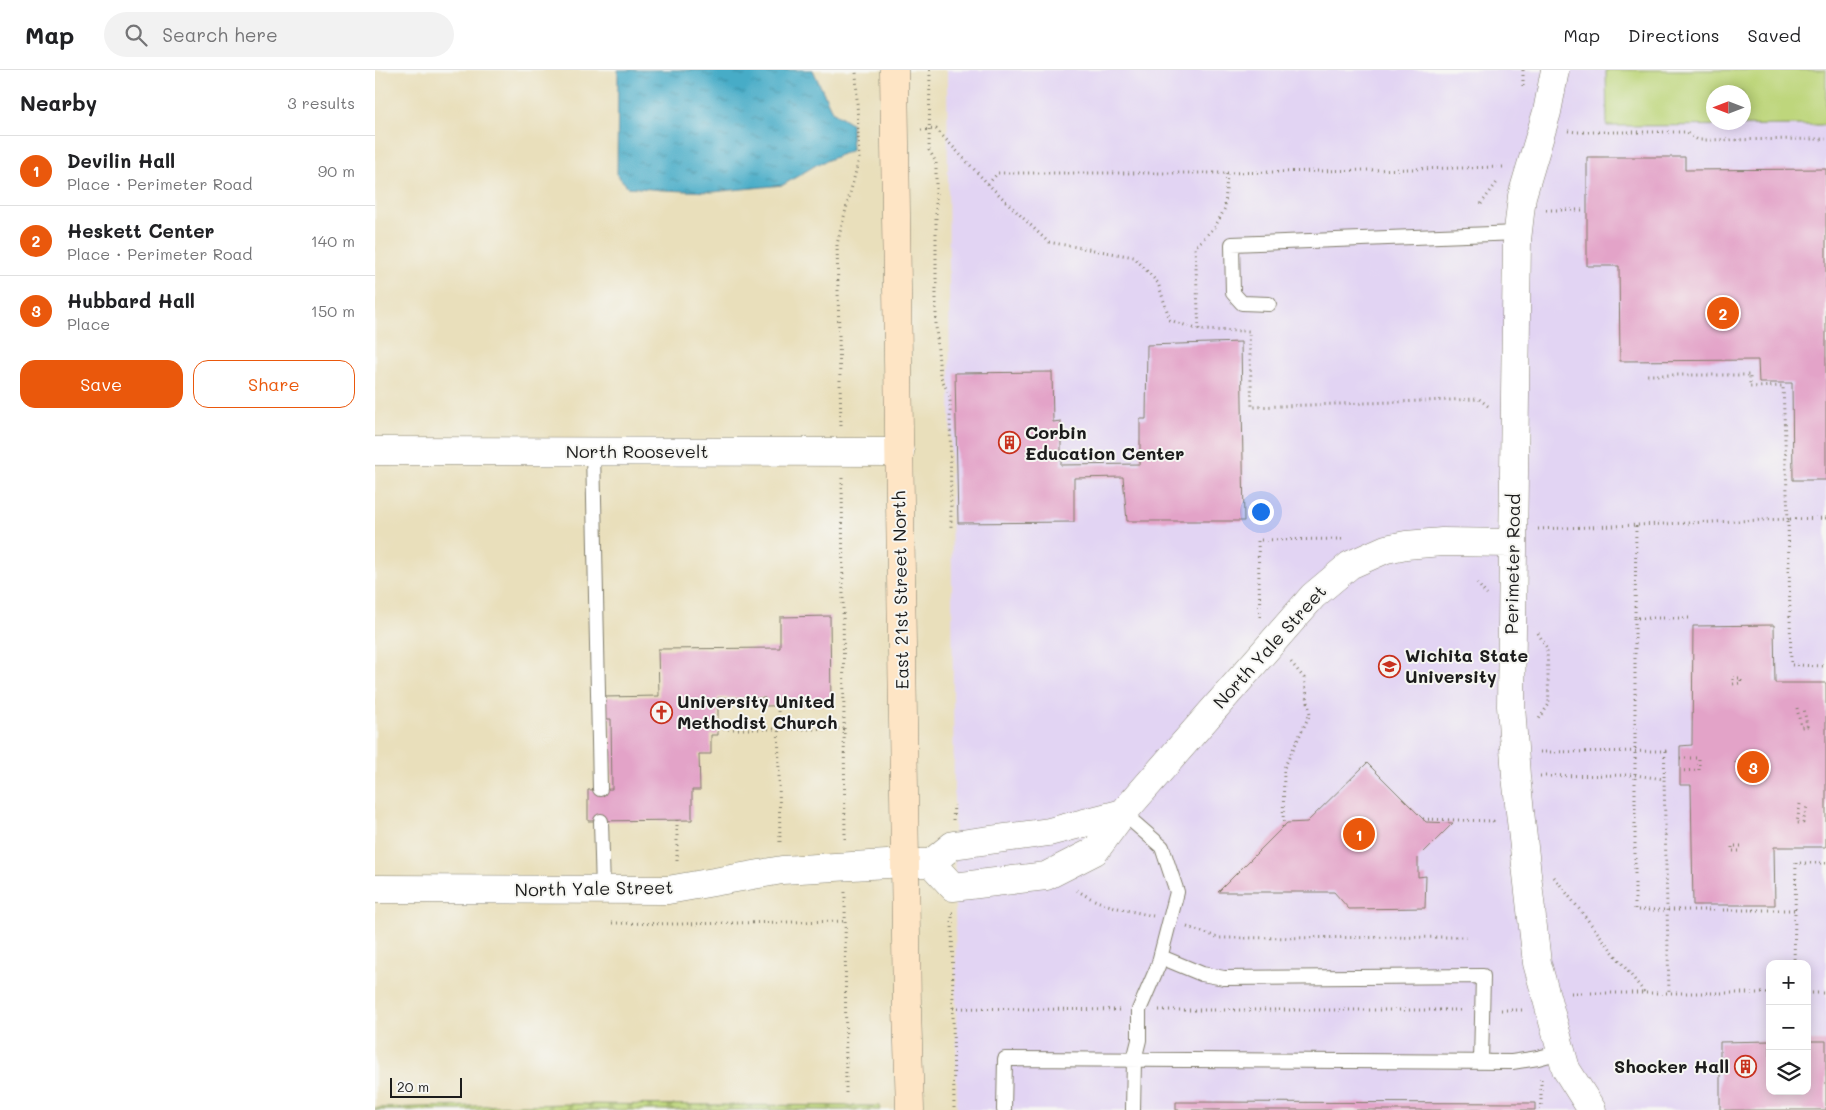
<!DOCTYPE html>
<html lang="en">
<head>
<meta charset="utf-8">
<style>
	:root { --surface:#fff; --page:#f2f2f2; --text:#202124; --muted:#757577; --line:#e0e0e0; --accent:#ea580c }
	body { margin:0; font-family:Mali,sans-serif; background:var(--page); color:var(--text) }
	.controls { position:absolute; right:15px; bottom:15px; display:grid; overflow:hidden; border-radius:10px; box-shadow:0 2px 12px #0003 }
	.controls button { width:45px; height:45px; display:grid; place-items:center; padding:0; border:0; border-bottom:1px solid var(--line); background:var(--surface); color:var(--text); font:25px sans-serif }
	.compass { position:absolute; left:1331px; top:15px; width:45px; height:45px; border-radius:50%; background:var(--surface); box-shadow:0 2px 12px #0003; rotate:270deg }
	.scale { position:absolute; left:15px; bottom:12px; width:72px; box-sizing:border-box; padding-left:5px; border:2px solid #1c1c1c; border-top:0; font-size:14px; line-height:18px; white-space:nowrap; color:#1c1c1c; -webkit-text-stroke:4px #f6f6f2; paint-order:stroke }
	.you { position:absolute; left:885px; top:441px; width:18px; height:18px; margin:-12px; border:4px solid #fff; border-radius:50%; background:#1a73e8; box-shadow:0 0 0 8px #1a73e833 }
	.badge { display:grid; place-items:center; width:32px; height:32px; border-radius:50%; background:var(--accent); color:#fff; font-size:16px; font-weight:700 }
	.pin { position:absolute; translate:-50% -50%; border:2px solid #fff; box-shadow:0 1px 5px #0006 }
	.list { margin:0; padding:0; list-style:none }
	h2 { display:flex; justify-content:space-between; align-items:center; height:65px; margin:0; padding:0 20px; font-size:21px }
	h2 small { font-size:16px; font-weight:400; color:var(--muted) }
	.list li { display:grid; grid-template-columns:32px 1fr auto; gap:15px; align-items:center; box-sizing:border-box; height:70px; padding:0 20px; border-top:1px solid var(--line) }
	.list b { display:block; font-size:19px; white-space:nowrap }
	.list p { margin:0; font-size:16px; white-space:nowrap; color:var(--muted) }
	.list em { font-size:16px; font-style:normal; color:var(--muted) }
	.actions { display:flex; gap:10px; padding:15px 20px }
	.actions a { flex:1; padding:11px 0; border:1px solid var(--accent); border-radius:15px; text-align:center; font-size:18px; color:var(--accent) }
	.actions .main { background:var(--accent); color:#fff }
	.icon { flex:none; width:28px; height:28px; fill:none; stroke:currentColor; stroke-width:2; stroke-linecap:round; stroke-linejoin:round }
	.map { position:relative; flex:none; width:1451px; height:1040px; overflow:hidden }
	header { display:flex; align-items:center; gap:30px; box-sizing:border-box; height:70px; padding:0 25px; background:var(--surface); border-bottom:1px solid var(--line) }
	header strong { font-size:24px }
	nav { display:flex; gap:28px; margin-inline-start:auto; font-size:18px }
	.search { width:350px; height:45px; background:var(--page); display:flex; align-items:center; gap:12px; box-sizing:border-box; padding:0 18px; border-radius:28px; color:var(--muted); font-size:19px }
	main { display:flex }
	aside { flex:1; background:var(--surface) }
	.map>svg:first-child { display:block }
	.built { fill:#e2d4f3; fill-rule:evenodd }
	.cemetery { fill:url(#cemetery-stones); stroke:#6d794c }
	.pitch { fill:#bed67b; stroke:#6d794c; fill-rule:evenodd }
	.water { fill:url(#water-ripples); stroke:#326472 }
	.building { fill:#e3a3c8 }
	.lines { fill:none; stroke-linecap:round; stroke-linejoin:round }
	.lane-casing { stroke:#827e6c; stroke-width:16 }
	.street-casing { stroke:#827e6c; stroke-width:29 }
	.secondary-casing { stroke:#827e6c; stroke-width:29 }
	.path { stroke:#827e6c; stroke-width:3; stroke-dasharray:1 4; stroke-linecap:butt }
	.lane { stroke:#fff; stroke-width:14 }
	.street { stroke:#fff; stroke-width:28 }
	.secondary { stroke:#fee5c5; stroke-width:28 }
	.labels { text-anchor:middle; stroke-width:4; stroke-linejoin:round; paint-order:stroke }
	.poi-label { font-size:18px; font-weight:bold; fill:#1c1c1c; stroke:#f6f6f2; text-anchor:start }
	.street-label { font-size:18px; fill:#1c1c1c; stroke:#f6f6f2 }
</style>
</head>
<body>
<header>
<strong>Map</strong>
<div class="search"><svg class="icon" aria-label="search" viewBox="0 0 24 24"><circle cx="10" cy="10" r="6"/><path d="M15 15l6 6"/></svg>Search here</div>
<nav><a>Map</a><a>Directions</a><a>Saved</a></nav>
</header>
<main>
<aside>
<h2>Nearby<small>3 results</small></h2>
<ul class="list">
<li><span class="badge">1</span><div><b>Devilin Hall</b><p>Place · Perimeter Road</p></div><em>90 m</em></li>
<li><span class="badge">2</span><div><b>Heskett Center</b><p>Place · Perimeter Road</p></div><em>140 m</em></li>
<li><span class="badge">3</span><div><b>Hubbard Hall</b><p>Place</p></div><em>150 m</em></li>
</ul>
<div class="actions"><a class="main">Save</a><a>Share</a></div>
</aside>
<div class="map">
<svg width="1451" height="1040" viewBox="0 0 1451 1040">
	<defs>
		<pattern id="cemetery-stones" width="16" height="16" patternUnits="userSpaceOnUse" patternTransform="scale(1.25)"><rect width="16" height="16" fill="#bed67b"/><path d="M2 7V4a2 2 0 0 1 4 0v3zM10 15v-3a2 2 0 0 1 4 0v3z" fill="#a3b76a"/></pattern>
		<pattern id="water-ripples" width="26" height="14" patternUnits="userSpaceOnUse" patternTransform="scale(1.25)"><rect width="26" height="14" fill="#47acc7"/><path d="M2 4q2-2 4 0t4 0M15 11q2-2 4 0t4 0" fill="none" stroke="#3a8ba1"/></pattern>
	</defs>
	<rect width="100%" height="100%" fill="#f6f6f2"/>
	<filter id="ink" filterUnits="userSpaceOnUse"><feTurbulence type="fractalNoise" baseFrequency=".02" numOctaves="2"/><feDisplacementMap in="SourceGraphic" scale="10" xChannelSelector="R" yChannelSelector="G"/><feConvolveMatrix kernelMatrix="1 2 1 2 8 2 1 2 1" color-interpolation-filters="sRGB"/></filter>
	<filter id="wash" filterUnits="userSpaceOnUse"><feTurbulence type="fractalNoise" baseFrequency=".0096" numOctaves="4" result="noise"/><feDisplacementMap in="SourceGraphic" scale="20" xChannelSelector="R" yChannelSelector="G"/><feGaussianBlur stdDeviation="1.12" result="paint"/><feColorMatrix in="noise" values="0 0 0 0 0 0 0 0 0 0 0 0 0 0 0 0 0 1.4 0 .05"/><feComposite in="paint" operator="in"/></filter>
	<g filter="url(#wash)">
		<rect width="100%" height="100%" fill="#e9dfbb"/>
		<path class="built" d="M572 0H1451V1040H582ZM1338 22H1368V52H1338ZM1395 894H1432V1021H1395Z"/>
		<path class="cemetery" d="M196 1034 505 1036V1040H0V1038Z"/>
		<path class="pitch" d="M1231 0H1451V55L1232 56ZM1338 22H1368V52H1338Z"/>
		<path class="water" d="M243 0H438L457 41 476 53 477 80 441 95 408 115 337 122 287 120 253 117 242 105Z"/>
		<g id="blocks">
			<path class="building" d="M1212 87H1310V100L1451 99V410H1418L1417 313H1384L1383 290 1245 291 1244 196H1212Z
				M866 272 869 451H752L748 407 699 408V452L583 453 580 303 677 302 678 352 686 351V395L765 394V349H771L772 275Z
				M455 546 456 635 390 636V628H343V665H336V684H324L325 720H317V750L213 751V720L237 719 236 649H229V627L284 626 283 579 405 578V547Z
				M1399 555 1400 613H1451V777H1399L1400 835H1318L1316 715H1305V676L1317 675 1318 556Z
				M992 693 1051 752 1078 753 1043 788V807L1051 806 1050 838 974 839 959 822H843L912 753 932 752Z
				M1395 971V1021H1432V971H1451V1040H1345V972Z
				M801 1032 1160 1033V1040H801Z"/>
		</g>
	</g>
	<g filter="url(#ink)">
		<use href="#blocks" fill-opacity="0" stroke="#827e6c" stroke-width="1"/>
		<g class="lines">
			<defs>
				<path id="lane" d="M894 234 867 233 858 223 857 174 1143 163
					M218 381 225 719
					M748 743 787 777 802 822 783 896 764 940V970L759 990 758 1040
					M226 751 228 820
					M786 887 827 904 849 908 1108 906 1106 992
					M629 1040 630 989 1137 992 1163 988 1186 982"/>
				<path id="street" d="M1180 0 1172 42 1147 126 1142 170 1136 636 1141 706 1162 893 1191 999 1217 1040
					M0 381 525 382
					M556 793 578 817 671 806 720 781 748 743 938 526 975 495 1011 479 1031 475 1067 472 1138 473
					M0 819 293 820 407 800 530 793H556L578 775 674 762 748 743"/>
				<path id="secondary" d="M519 0 532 938 535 1040"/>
			</defs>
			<use href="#lane" class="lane-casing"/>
			<use href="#street" class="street-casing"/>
			<use href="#secondary" class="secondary-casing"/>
			<path class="path" d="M555 0 554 80 561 92V256L565 305 575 327 576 458
				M1148 0V20
				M546 60 561 59 613 114 673 172 759 187 783 213 795 250 824 260 874 261 877 337 1104 329 1113 336
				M1193 61 1202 62H1310L1323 70 1451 69
				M852 103 1129 97
				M613 114 623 103H852L850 138 840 157 820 177 824 260
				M1106 134 1123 111
				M1171 140H1209
				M466 356 462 174 484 89 481 0
				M467 408 470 771
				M1451 448 1413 449 1416 595 1451 596
				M1261 456 1260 548H1314
				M1163 459 1413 449 1408 316 1375 317V305H1269
				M1102 513 1112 525
				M885 547 883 470 967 469
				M1260 548V840H1421
				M1163 563 1172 578 1174 634 1164 649
				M1358 608H1366V613L1358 614Z
				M403 636 405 774
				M1422 638 1426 657 1432 656 1429 638
				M343 659H469
				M1165 682 1290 681 1289 709
				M1305 688H1324V700L1305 701
				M1361 689H1390V697H1361Z
				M1165 706 1260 705 1289 709 1294 923
				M1425 734 1422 753H1428L1432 736
				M1048 749 1118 751 1119 753
				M302 750V794
				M578 750 579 735
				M908 757 909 698 935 644 929 608 915 591
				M1366 776H1357V781H1366
				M1179 807 1270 923
				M702 820C724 836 752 840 778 846
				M470 822 471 1024
				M578 843H577L579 1040
				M237 853 304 854 470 851
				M812 857 845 868 1092 867
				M1419 894 1421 793H1451
				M1196 923H1395
				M1432 923H1451
				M578 938 745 940
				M784 940H1088
				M1126 940H1148
				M1166 1009V1040"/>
			<use href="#lane" class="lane"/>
			<use href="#street" class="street"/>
			<use href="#secondary" class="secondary"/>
		</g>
	</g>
	<defs>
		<symbol id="building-ring" viewBox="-11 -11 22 22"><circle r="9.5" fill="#f6f6f2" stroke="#c8321e" stroke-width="1.5"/><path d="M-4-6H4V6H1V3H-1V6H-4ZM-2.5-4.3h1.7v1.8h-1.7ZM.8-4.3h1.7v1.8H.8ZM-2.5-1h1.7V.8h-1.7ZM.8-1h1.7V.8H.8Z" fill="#c8321e"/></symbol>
		<symbol id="university-ring" viewBox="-11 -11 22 22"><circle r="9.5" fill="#f6f6f2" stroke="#c8321e" stroke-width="1.5"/><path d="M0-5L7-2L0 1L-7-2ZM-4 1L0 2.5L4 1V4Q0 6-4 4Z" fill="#c8321e"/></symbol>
		<symbol id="church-ring" viewBox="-11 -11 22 22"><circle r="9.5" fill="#f6f6f2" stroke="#c8321e" stroke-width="1.5"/><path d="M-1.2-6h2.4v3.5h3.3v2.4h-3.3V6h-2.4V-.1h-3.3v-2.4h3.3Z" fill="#c8321e"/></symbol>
	</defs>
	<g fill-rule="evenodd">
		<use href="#building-ring" x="622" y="360" width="25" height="25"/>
		<use href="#university-ring" x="1002" y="584" width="25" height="25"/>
		<use href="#church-ring" x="274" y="630" width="25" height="25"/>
		<use href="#building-ring" x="1358" y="984" width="25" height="25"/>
	</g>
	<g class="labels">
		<g class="poi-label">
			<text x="650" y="369">Corbin<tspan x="650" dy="21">Education Center</tspan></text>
			<text x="1030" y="592">Wichita State<tspan x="1030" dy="21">University</tspan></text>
			<text x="302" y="638">University United<tspan x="302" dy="21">Methodist Church</tspan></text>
			<text x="1354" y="1003" text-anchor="end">Shocker Hall</text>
		</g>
		<g class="street-label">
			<text x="262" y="388">North Roosevelt</text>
			<text transform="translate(1138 494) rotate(-89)" y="6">Perimeter Road</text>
			<text transform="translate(526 520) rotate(-91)" y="6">East 21st Street North</text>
			<text transform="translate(895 577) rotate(-48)" y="6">North Yale Street</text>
			<text transform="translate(219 819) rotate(-1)" y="6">North Yale Street</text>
		</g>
	</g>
</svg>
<div class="controls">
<button>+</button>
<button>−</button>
<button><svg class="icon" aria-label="layers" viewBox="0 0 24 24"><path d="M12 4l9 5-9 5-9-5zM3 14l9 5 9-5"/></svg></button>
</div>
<svg class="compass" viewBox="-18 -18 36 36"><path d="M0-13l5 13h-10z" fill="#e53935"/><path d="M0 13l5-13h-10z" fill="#757577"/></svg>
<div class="scale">20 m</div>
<div class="you"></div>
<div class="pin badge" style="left:984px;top:764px">1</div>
<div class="pin badge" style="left:1348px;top:243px">2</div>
<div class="pin badge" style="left:1378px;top:697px">3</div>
</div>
</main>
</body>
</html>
